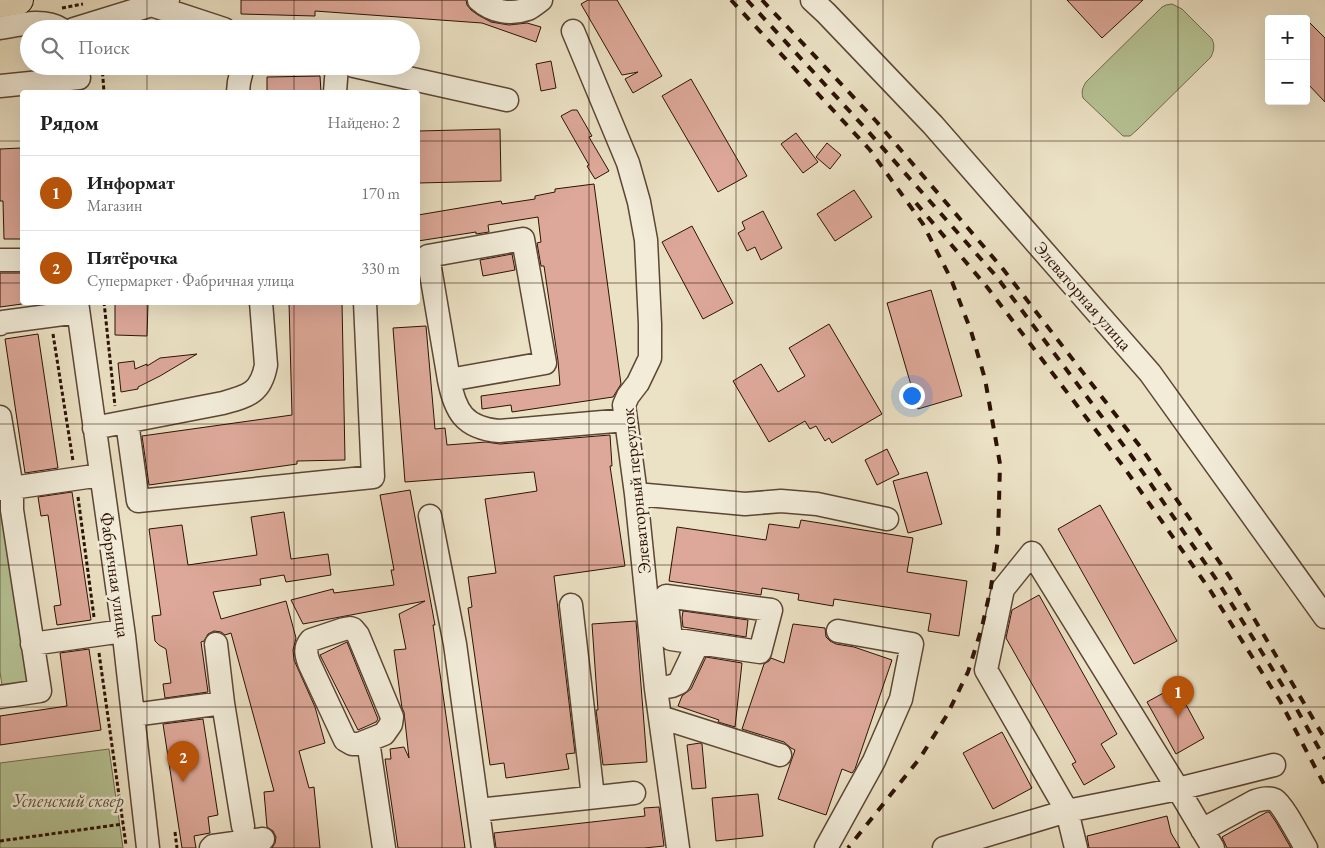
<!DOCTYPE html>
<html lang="ru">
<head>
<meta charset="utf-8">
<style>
	:root { --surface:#fff; --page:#f6f6f6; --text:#222; --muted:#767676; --line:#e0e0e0; --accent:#b45309 }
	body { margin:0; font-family:"EB Garamond",serif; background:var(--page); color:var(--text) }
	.controls { position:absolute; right:15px; top:15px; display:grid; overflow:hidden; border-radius:5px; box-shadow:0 5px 20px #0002 }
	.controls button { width:45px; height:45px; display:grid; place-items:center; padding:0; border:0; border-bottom:1px solid var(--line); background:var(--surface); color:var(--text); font:25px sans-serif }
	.you { position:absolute; left:911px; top:395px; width:18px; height:18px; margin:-12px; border:4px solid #fff; border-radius:50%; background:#1a73e8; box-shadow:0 0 0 8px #1a73e833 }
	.badge { display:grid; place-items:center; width:32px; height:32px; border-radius:50%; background:var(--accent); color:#fff; font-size:16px; font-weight:700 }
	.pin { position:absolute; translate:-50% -41px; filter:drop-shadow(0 1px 2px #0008) }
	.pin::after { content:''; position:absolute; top:26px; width:18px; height:15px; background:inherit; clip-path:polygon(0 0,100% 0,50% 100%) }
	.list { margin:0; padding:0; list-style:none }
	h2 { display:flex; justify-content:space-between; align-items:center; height:65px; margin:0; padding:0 20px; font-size:21px }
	h2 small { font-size:16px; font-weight:400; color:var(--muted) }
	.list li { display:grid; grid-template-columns:32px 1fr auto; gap:15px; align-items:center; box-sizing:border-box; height:75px; padding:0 20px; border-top:1px solid var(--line) }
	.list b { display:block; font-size:19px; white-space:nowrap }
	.list p { margin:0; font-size:16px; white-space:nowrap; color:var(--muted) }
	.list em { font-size:16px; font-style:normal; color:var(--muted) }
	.icon { flex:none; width:28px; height:28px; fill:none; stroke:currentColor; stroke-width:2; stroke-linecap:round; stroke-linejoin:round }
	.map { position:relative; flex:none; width:1325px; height:848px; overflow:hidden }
	.search { position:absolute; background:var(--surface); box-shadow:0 5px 20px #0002; left:20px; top:20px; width:400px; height:55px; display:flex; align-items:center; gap:12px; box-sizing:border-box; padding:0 18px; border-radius:28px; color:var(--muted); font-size:19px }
	.panel { position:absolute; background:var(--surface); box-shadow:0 5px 20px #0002; left:20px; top:90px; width:400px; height:215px; border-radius:5px }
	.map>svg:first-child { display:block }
	.green { fill:#b6c395; stroke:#716a4d }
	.building { fill:#dda899; stroke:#2c1205 }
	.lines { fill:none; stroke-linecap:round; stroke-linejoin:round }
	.minor-casing { stroke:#5c4635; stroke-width:25 }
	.major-casing { stroke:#2c1205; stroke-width:30 }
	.path { stroke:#2c1205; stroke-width:3; stroke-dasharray:4 2.5; stroke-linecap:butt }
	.minor { stroke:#f2ecd9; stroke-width:22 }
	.major { stroke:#ebe1c4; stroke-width:28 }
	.rail { stroke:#2c1205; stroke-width:4; stroke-dasharray:9 9; stroke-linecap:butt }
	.grid { fill:none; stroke:#2c1205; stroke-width:1; stroke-opacity:0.55 }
	.labels { text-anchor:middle; stroke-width:5; stroke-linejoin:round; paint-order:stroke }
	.street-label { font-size:18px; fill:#2c1205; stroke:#f2ecd9 }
	.park-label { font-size:18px; font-style:italic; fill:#5c5037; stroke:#f2ecd9 }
</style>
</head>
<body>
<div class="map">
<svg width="1325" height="848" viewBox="0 0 1325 848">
	<rect width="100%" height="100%" fill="#ebe1c4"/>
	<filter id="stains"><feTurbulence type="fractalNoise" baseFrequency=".004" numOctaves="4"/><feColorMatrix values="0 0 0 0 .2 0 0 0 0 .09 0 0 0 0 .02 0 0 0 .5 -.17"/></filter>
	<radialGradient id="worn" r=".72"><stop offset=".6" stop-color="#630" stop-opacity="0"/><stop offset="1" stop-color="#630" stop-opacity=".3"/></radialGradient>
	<path class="green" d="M1172 4 1182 9 1212 39C1215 46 1214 50 1211 57L1137 130 1130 136H1123L1083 98C1081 91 1083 87 1086 82L1162 7 1166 5Z
		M0 497 2 501 31 689 3 692 0 672Z
		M109 749 123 848H0V763Z"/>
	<path class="building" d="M241 0H466L467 5 471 10 478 15 491 22 509 25 527 23 541 27 536 42 482 23 315 11V16L241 14Z
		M588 0H617L662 76 633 93 625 79 638 72 622 75 581 4Z
		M1067 0H1143L1102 38Z
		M1306 19 1325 38V102L1306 82Z
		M551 61 556 88 541 91 536 64Z
		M320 76 321 92H267V77Z
		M691 79 747 176 718 192 662 96Z
		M572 110H577L592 136 589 137 609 171 595 179 587 166 589 165 561 116Z
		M500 129 501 181 418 183V131Z
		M796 133 818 162 803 173 781 144Z
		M827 143 841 155 830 169 816 157Z
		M21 148 22 239H4L3 201H0V149Z
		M594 184 621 384 613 397 512 412 511 405 482 409 481 396 560 385 558 361 544 266H541L537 243 541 242 538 217 488 225 489 232 476 234V232L418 241V215L501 201 502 204 535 199V196L555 192V189Z
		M854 190 872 217 835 241 817 214Z
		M763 211 782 248 761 260 755 247 747 251 738 233 745 229 742 222Z
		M692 226 733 303 703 319 662 242Z
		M512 254 515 270 483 276 480 260Z
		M0 273H22V304L0 307Z
		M931 290 962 396 918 409 887 303Z
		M115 302 148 303 147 336 115 335Z
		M289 302H342L345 460 297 461V464L149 485 142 436 292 415Z
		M829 324 882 414 832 443 829 438 825 441 816 426 810 429 805 421 769 442 733 381 761 364 778 392 805 376 789 348Z
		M426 326 435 429 445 428 447 445 486 442 500 444 610 435 612 466H610L625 566 554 576 575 753 566 754 569 769 506 778 504 763 490 765 468 608 472 607 468 577 496 573 485 499 537 491 534 472 405 482 393 328Z
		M38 334 58 468 25 473 5 339Z
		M197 354 160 376 138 387V389L121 392 118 363 134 361 135 369 147 364V366L160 358Z
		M887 449 899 474 877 485 865 460Z
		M927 472 942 524 908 533 893 481Z
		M410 490 435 625H433L465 848H398L385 759H391L390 749 404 747 409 758 404 712 402 708 394 650 406 649 399 614 425 601 303 624 291 600 333 589 334 593 394 585 391 570H394L380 495Z
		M72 492 91 620 57 625 54 606 61 605 48 515 41 516 38 497Z
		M1100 505 1177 641 1134 664 1058 529Z
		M284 512 291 559 328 554 331 575 286 582 284 575 260 579 261 585 213 592 221 619 286 601 296 638 293 650 294 660 315 707 325 743 299 751 309 788 314 787 320 848H272L275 843 276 837 273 831 267 827 264 792 274 791 231 633 225 635 221 632 214 631 208 634 204 641 201 642 208 692 165 698 163 684 171 683 166 649 159 645 155 641 152 616 161 615 149 529 182 525 188 565 257 555 251 517Z
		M801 520 913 538 907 572 967 581 959 636 928 631 931 614 834 599 833 606 798 600 799 594 762 588 761 595 669 581 677 527 766 540 769 524 799 528Z
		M1039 595 1117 734 1101 744 1115 767 1084 785 1072 764 1076 762 1006 638 1012 610Z
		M683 611 748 620 746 637 683 627 682 618Z
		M636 621 647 762 603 765 596 710H598L592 624Z
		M793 624 825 628 826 637 830 641 836 644 854 647 892 660 855 769 852 773 842 769 826 815 778 799 795 750 791 748 784 742 742 729 764 664 769 661 771 658 784 663Z
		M347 642 378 719 376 722 358 730 320 655Z
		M89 649 101 730 0 745V716L67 706 60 653Z
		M706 657 742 663 735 727 718 722 719 720 678 706 682 696 691 689Z
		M1176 686 1204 738 1176 754 1147 702Z
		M203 719 218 815 208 817 210 833 194 836 196 848H182L163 724Z
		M1002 732 1032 788 993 809 963 753Z
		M700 743 702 744 706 788 692 789 687 745Z
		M758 794 763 836 716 841 712 798Z
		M659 807 664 846 644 848H496L494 833 645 816 644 808Z
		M1267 812H1269L1276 822 1291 848H1227L1222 837Z
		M1167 816 1171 833 1180 848H1089L1087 836Z"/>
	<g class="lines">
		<defs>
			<path id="minor" d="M479 0C492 12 511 15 528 9 532 7 537 3 541 0
				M812 0 826 13 933 125 1150 373 1325 617
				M151 5 224 29
				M0 28C18 25 44 18 61 29
				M74 29 168 0
				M573 31 628 163 639 202 646 240 650 324V358L638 383 628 396 624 405 636 494 656 689 678 848
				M354 66 507 100
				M0 86 79 78
				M238 92 239 82 243 66
				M335 92 337 66
				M0 260H22
				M77 302 124 636 148 848
				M0 324 3 322 78 312
				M449 380 545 363 523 239 428 256 449 380C455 411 464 428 499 431L626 420
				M0 417 12 488 101 475
				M127 422 138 501 373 477 365 302
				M94 428 223 403C248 396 261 393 266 365L261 302
				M0 489 12 488V510L40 691 0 697
				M636 494 745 504 781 501 817 504 887 519
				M430 516 455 644 483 848
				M571 605 593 797
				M350 628 353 629 358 635 392 717 391 724 384 734 359 744H352L345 740 309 663C306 654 304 648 311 640L344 629Z
				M32 644 123 631
				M216 644 223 703 243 826
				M656 689 672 686 679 683 698 643 760 652 771 610 666 596 671 639 698 643
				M133 715 223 703
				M660 717 780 755
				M368 741 384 848
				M478 810 634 793
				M1202 830 1255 801C1262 799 1268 797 1275 800 1283 805 1300 838 1306 848
				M211 848 213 846 263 839
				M826 848 874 761 901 699 912 644 838 631
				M944 848 1067 811 1178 789 1274 765
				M1076 848 1067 811 986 670 1003 589 1032 553 1178 789 1213 848"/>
			<path id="major" d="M0 3 19 0"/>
		</defs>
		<use href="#minor" class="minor-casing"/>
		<use href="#major" class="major-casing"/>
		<path class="path" d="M62 8 83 4
			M102 66 104 92
			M104 302 115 406
			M53 334 73 461
			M78 497 94 617
			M99 653 126 845
			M175 832 177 848
			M0 841 123 824"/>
		<use href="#minor" class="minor"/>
		<use href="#major" class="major"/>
		<path class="rail" d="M731 0 870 150 923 224 951 279 971 331 985 379 1000 464 998 540 991 587 982 627 968 672 947 715 920 758 848 848
			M747 0 866 129 996 276 1133 458 1218 582 1291 699 1325 759
			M762 0 876 121 1003 269 1142 449 1229 576 1325 739
			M916 203 987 287 1123 466 1210 590 1280 701 1325 786"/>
	</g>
	<path class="grid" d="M147 0V29M294 0V29M442 0V848M589 0V848M736 0V848M883 0V848M1031 0V848M1178 0V848M147 66V92M294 66V92M0 141H22M418 141H1325M0 283H22M418 283H1325M147 302V848M294 302V848M0 424H1325M0 565H1325M0 707H1325"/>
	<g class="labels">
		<g class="street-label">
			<text transform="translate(1083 296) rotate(49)" y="6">Элеваторная улица</text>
			<text transform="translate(636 491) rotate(-96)" y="6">Элеваторный переулок</text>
			<text transform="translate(115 575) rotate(82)" y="6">Фабричная улица</text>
		</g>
		<g class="park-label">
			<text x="68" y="807">Успенский сквер</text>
		</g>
	</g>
	<rect width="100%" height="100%" filter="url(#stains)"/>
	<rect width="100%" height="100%" fill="url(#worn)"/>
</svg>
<div class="controls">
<button>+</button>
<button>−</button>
</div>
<div class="you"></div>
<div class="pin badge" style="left:1178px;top:717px">1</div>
<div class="pin badge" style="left:183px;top:782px">2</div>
<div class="search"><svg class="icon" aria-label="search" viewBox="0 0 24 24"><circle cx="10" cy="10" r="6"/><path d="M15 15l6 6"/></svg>Поиск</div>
<section class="panel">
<h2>Рядом<small>Найдено: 2</small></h2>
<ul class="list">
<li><span class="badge">1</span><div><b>Информат</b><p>Магазин</p></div><em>170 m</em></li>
<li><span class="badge">2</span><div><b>Пятёрочка</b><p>Супермаркет · Фабричная улица</p></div><em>330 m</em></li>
</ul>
</section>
</div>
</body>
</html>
